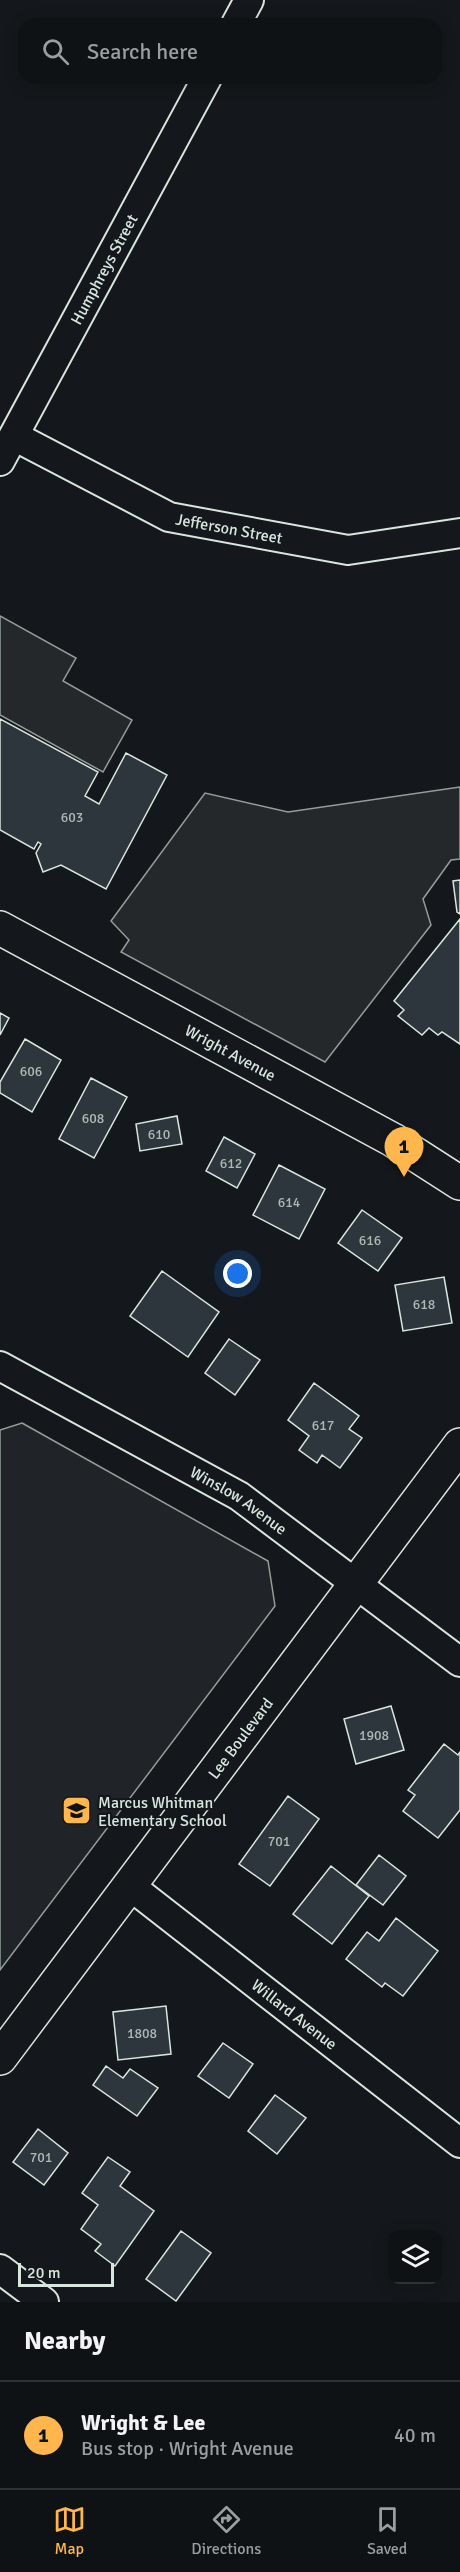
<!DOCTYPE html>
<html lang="en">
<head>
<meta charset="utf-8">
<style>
	:root { --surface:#0f1215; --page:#1d2022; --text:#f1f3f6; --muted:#9b9ea0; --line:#2f3234; --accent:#ffb74d }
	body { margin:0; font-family:Signika,sans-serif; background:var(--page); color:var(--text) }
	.controls { position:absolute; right:18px; bottom:18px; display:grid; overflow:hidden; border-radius:12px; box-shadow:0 3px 15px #0003 }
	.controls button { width:54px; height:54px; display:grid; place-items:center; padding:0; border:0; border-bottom:2px solid var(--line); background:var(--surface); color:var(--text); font:30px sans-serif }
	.scale { position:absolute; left:18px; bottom:15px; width:96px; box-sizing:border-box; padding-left:6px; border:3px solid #d8e6dc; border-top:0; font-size:16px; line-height:21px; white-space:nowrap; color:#d8e6dc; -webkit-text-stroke:4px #14181c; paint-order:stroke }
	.you { position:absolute; left:238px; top:1274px; width:21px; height:21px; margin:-15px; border:4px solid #fff; border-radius:50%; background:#1a73e8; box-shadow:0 0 0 9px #1a73e833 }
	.badge { display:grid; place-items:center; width:39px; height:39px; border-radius:50%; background:var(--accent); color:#111; font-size:20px; font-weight:700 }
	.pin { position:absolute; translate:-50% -50px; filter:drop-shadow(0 2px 3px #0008) }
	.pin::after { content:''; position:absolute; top:32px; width:21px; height:18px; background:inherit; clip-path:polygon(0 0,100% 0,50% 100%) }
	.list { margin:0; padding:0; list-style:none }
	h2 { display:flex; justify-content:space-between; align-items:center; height:78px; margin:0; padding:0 24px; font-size:26px }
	h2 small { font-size:20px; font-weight:400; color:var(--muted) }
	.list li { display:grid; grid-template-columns:39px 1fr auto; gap:18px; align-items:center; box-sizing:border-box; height:108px; padding:0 24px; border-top:2px solid var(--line) }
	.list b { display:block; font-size:22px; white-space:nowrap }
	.list p { margin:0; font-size:20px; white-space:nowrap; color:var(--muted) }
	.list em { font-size:20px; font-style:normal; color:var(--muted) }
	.icon { flex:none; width:33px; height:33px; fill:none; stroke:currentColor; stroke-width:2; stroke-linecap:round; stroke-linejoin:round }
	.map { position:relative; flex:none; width:460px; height:2302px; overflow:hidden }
	.search { position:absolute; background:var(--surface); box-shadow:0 3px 15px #0003; left:18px; right:18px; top:18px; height:66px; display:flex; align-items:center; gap:15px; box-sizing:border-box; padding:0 21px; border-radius:18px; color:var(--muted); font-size:22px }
	.sheet { height:186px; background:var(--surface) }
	nav { display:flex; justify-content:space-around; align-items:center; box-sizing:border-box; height:84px; border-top:2px solid var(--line); background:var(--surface); font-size:16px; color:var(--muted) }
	nav a { display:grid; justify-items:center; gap:3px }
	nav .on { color:var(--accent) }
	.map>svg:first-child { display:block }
	.green { fill:#202428; stroke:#939e99; stroke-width:1.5 }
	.parking { fill:#24282b; stroke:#939e99; stroke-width:1.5 }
	.building { fill:#2c363c; stroke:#d8e6dc; stroke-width:1.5 }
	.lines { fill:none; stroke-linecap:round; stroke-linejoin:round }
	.minor-casing { stroke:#d8e6dc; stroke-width:32 }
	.tertiary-casing { stroke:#d8e6dc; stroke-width:36 }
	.minor { stroke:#14181c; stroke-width:28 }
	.tertiary { stroke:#14181c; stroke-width:33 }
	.labels { text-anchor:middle; stroke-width:4.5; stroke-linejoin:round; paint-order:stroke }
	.number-label { font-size:14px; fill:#adbab4 }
	.street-label { font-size:16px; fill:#d8e6dc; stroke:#14181c }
	.poi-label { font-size:16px; fill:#d8e6dc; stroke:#14181c; text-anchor:start }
</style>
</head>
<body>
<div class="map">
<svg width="460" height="2302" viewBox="0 0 460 2302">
	<rect width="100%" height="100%" fill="#14181c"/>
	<path class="green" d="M22 1423 268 1561 275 1606 0 1970V1430Z"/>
	<path class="parking" d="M0 616 76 658 63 681 132 720 103 772 0 715Z
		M460 787V859L451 860 423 899 431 925 325 1062 121 952 129 940 111 921 205 793 288 812Z"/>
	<path class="building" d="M0 719 98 772 85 796 99 804 126 753 167 775 106 889 61 865 43 872 36 853 41 844 38 842 34 849 0 830Z
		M460 880V914L457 912 453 881Z
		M460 919V1044L442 1032 438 1035 429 1028 422 1035 398 1016 404 1010 394 1001Z
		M0 1013 9 1018 0 1035Z
		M25 1039 61 1060 32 1112 0 1093V1082Z
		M91 1078 127 1097 94 1158 59 1139Z
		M177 1116 182 1144 140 1151 136 1124Z
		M224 1137 255 1154 237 1188 206 1171Z
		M279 1165 325 1189 299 1239 253 1215Z
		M362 1210 402 1238 378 1271 338 1243Z
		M162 1271 219 1312 188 1357 130 1316Z
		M444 1277 452 1323 403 1331 395 1285Z
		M229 1339 260 1360 235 1395 205 1373Z
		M314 1383 359 1416 349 1429 362 1438 340 1468 322 1455 317 1463 299 1450 309 1436 288 1420Z
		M391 1706 404 1750 356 1764 344 1719Z
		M444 1744 458 1755 460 1752V1810L438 1838 403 1811 415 1795 408 1790Z
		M288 1796 319 1819 270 1886 239 1864Z
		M379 1855 406 1876 383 1905 356 1885Z
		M331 1866 369 1896 332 1944 293 1914Z
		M396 1918 438 1951 403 1996 385 1983 382 1987 346 1959 367 1932 379 1941Z
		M166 2006 171 2054 118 2060 113 2012Z
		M223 2043 253 2064 229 2098 198 2076Z
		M106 2066 123 2078 130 2069 158 2088 137 2116 93 2085Z
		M275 2095 306 2118 277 2154 248 2131Z
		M38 2129 68 2153 44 2185 13 2162Z
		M108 2157 130 2172 120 2186 154 2211 115 2266 95 2251 101 2244 81 2229 98 2205 82 2193Z
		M181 2231 211 2253 176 2301 146 2279Z"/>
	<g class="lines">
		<defs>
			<g id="minor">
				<path d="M236 24 249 0"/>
				<path id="s1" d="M14 436 169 517 348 550 460 533"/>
				<path id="s2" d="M0 461 207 78"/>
				<path id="s3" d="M0 1366 239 1496 460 1662"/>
				<path id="s4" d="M129 1885 460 2143"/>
				<path d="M0 2269 44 2302"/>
			</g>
			<g id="tertiary">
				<path id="s5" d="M0 928 393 1140 460 1183"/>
				<path id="s6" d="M0 2058 460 1445"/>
			</g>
		</defs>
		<use href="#minor" class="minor-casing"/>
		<use href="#tertiary" class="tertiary-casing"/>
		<use href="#minor" class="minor"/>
		<use href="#tertiary" class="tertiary"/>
	</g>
	<defs>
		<symbol id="school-square" viewBox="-11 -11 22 22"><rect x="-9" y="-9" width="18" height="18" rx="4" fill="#ffb74d" stroke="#14181c"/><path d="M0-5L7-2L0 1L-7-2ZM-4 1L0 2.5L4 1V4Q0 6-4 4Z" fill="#111"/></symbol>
	</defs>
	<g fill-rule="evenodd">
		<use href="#school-square" x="60" y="1794" width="33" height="33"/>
	</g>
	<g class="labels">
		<g class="number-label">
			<text x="72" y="822">603</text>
			<text x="31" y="1076">606</text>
			<text x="93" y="1123">608</text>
			<text x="159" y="1139">610</text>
			<text x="231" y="1168">612</text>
			<text x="289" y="1207">614</text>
			<text x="370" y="1245">616</text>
			<text x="424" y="1309">618</text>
			<text x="323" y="1430">617</text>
			<text x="374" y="1740">1908</text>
			<text x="279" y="1846">701</text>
			<text x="142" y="2038">1808</text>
			<text x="41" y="2162">701</text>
		</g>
		<g class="street-label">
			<text dy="6" stroke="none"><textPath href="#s2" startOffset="218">Humphreys Street</textPath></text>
			<text dy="6" stroke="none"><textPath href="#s1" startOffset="236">Jefferson Street</textPath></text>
			<text dy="6" stroke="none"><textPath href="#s5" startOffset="262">Wright Avenue</textPath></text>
			<text dy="6" stroke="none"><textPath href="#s3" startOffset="274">Winslow Avenue</textPath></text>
			<text dy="6" stroke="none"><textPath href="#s6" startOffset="400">Lee Boulevard</textPath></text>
			<text dy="6" stroke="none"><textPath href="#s4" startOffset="210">Willard Avenue</textPath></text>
		</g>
		<g class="poi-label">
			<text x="98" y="1808">Marcus Whitman<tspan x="98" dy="18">Elementary School</tspan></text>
		</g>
	</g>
</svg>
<div class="controls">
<button><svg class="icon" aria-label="layers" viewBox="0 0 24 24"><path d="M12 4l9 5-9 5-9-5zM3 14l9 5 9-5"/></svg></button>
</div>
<div class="scale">20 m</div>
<div class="you"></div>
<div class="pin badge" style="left:404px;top:1177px">1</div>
<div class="search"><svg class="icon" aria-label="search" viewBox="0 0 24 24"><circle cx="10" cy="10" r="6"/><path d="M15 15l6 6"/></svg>Search here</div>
</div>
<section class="sheet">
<h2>Nearby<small></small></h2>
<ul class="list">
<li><span class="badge">1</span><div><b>Wright &amp; Lee</b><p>Bus stop · Wright Avenue</p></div><em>40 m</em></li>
</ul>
</section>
<nav>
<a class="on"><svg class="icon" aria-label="map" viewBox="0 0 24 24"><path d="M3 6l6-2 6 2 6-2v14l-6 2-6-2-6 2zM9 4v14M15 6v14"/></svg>Map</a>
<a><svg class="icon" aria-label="directions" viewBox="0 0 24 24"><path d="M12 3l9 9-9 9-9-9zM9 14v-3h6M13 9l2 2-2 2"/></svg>Directions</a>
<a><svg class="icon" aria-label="saved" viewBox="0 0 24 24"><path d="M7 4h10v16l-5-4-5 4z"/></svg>Saved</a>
</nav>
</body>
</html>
